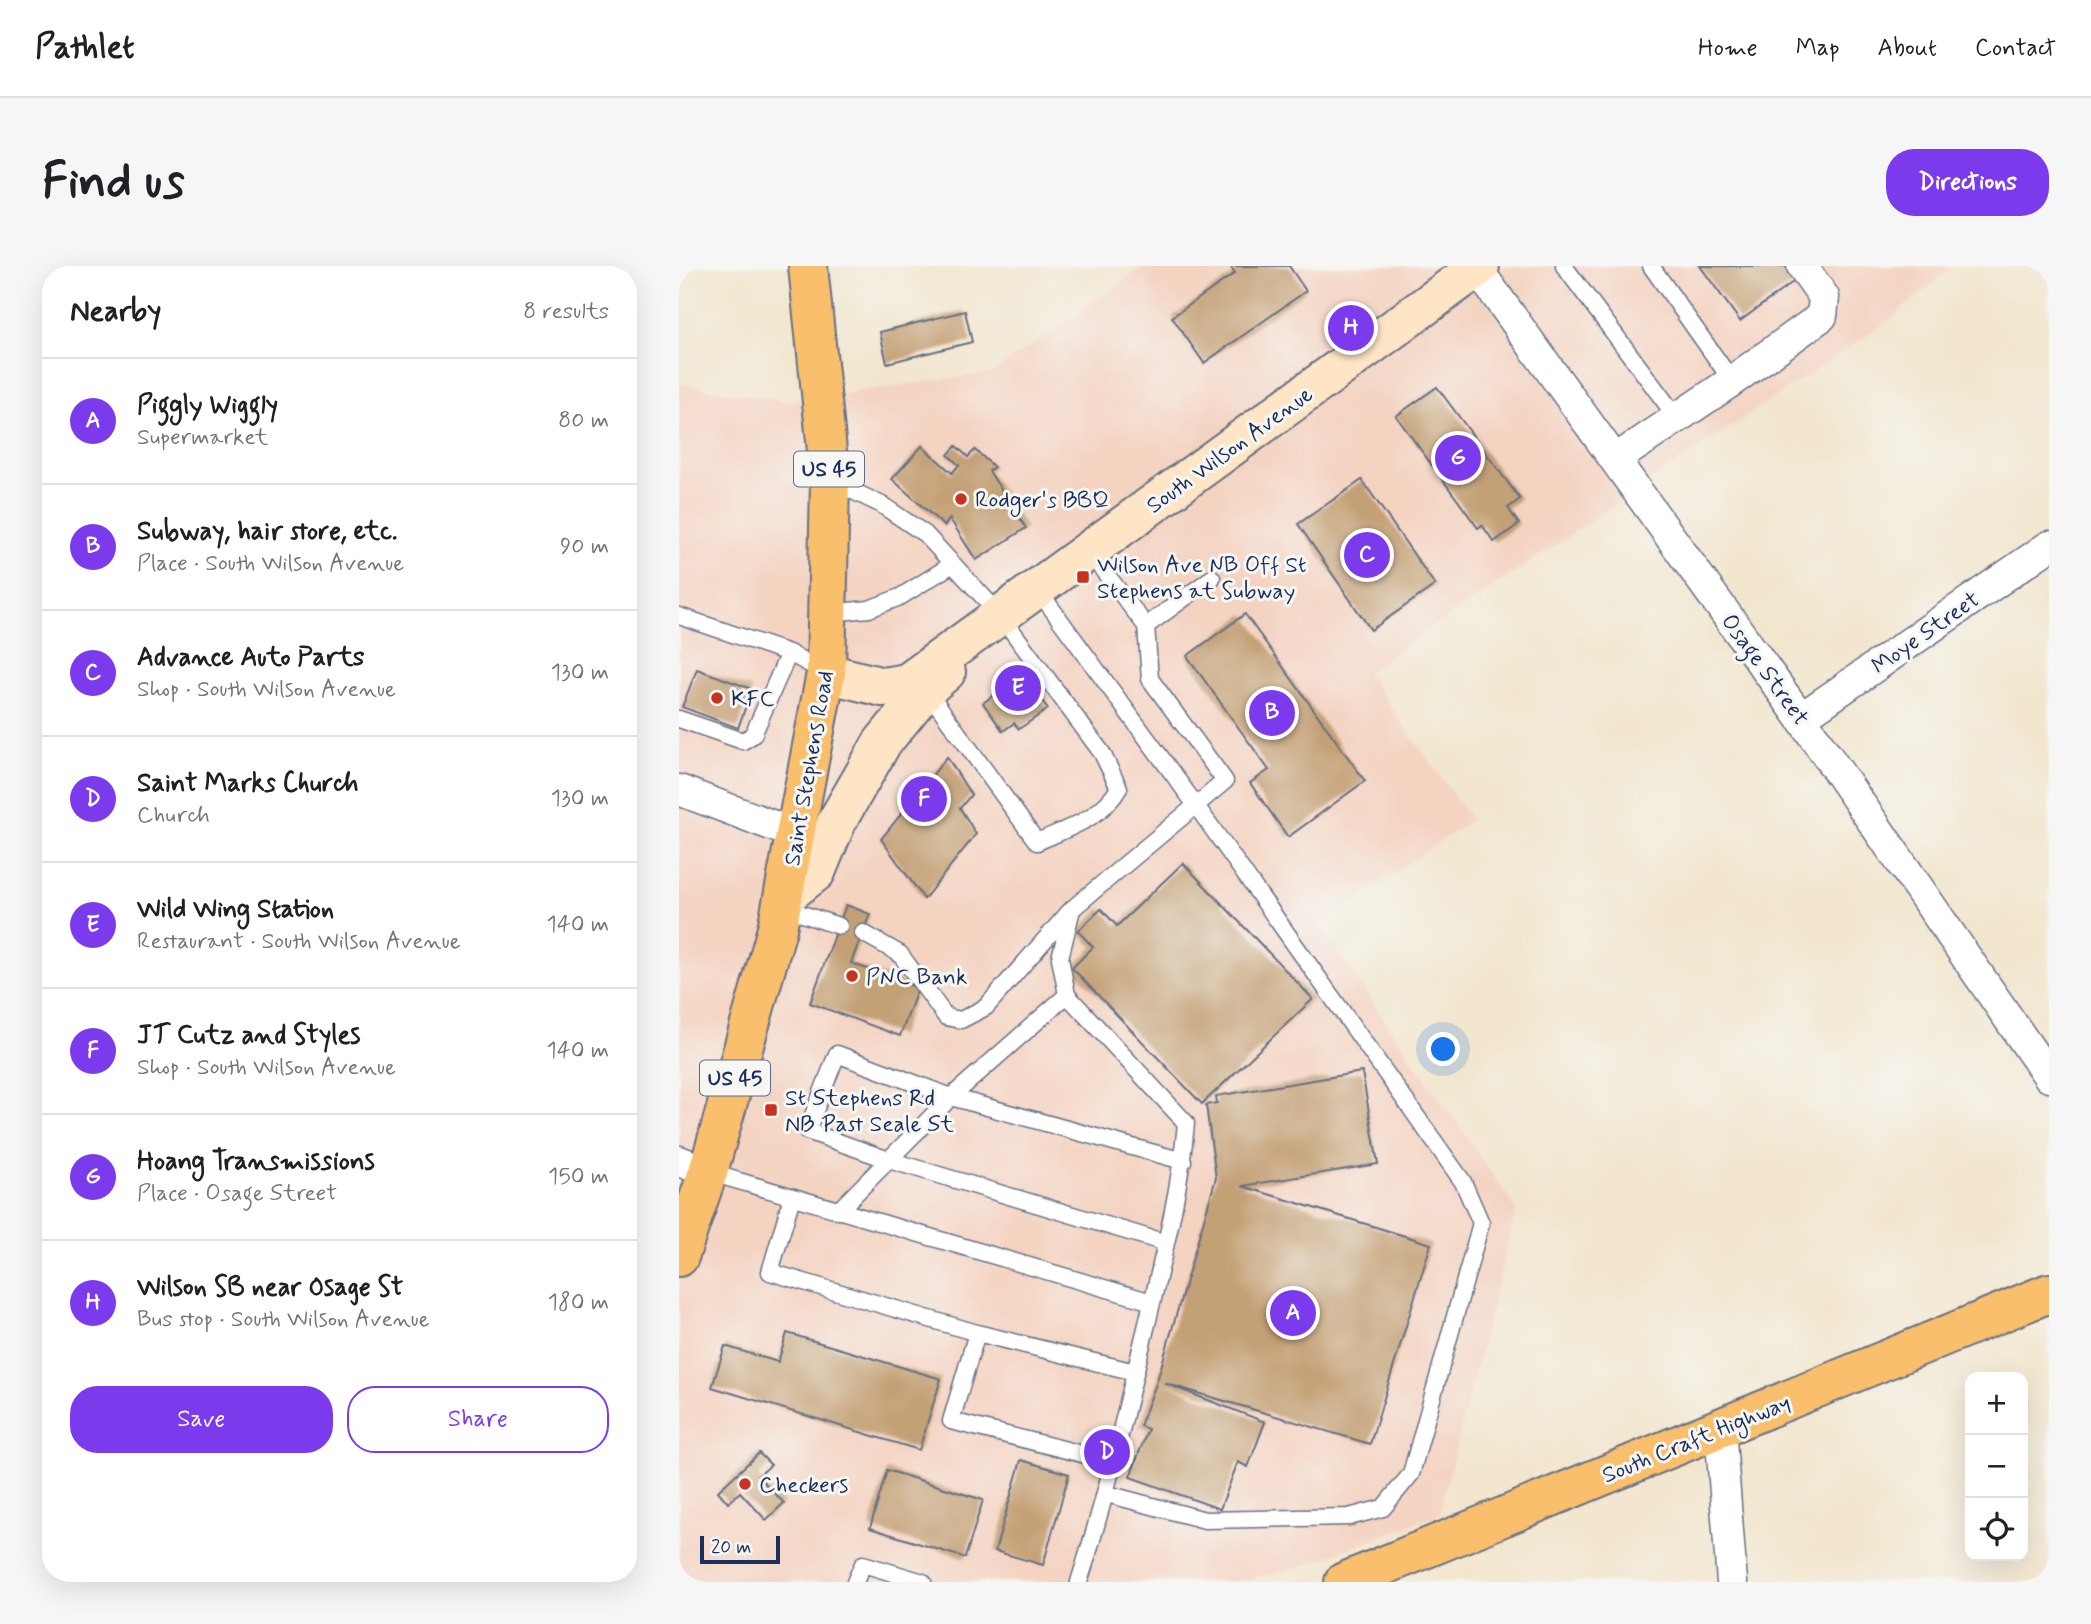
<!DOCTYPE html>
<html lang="en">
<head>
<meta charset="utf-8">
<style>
	:root { --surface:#fff; --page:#f6f6f6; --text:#202124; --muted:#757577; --line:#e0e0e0; --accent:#7c3aed }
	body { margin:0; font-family:Mynerve,sans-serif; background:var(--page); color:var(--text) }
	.controls { position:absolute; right:21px; bottom:21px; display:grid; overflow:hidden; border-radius:14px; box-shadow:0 7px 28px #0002 }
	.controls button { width:63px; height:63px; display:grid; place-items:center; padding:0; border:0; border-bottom:2px solid var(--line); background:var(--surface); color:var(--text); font:35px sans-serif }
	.scale { position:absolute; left:21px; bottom:18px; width:80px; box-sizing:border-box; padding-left:7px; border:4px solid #1b2f5e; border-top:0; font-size:19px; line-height:24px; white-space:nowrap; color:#1b2f5e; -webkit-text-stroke:5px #f6f6f2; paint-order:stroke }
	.you { position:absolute; left:765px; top:784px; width:24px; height:24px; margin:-18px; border:5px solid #fff; border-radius:50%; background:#1a73e8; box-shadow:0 0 0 10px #1a73e833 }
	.badge { display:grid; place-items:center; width:46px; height:46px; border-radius:50%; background:var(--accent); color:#fff; font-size:23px; font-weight:700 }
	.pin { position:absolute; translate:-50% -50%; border:4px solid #fff; box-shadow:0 2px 7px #0006 }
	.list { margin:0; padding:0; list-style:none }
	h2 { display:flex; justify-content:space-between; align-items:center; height:91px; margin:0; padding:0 28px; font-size:30px }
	h2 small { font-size:23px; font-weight:400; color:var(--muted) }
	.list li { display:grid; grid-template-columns:46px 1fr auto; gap:21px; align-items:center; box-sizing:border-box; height:126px; padding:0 28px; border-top:2px solid var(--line) }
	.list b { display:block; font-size:26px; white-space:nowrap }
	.list p { margin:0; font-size:23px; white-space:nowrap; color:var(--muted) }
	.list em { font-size:23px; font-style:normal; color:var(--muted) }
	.actions { display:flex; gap:14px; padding:21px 28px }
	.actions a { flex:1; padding:16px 0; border:2px solid var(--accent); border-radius:28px; text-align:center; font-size:24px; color:var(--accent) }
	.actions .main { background:var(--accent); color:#fff }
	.icon { flex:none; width:38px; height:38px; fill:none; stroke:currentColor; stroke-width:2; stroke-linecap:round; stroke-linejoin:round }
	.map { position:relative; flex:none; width:1370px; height:1316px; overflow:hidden; border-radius:28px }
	header { display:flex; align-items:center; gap:42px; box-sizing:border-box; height:98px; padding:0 35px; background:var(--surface); border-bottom:2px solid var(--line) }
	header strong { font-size:33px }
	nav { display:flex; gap:38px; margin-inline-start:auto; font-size:24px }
	.intro { display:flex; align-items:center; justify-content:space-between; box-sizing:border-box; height:168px; padding:0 42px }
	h1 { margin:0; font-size:49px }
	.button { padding:18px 32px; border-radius:28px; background:var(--accent); color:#fff; font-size:24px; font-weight:700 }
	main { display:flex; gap:42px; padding:0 42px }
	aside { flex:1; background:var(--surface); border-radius:28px; box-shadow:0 7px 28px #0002 }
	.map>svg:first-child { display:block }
	.built { fill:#f4d3c1 }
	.building { fill:#c4a076 }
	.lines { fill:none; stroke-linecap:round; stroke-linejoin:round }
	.service-casing { stroke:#666f85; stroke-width:19 }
	.minor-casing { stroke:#666f85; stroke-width:33 }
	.secondary-casing { stroke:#666f85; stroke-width:42 }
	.primary-casing { stroke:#666f85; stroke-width:42 }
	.service { stroke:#fff; stroke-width:16 }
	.minor { stroke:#fff; stroke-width:30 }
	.secondary { stroke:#fde5c5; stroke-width:38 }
	.primary { stroke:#f9bf6d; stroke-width:38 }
	.poi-dot { fill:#c8321e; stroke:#f6f6f2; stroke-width:2.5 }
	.labels { text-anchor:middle; stroke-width:6; stroke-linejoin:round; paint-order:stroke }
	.shield { fill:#f6f6f2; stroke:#5d6b8a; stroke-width:2 }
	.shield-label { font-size:21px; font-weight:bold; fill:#1b2f5e }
	.street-label { font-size:23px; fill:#1b2f5e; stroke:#f6f6f2 }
	.poi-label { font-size:23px; fill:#1b2f5e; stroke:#f6f6f2; text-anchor:start }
</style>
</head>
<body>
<header>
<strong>Pathlet</strong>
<nav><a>Home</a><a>Map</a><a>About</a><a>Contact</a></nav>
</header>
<div class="intro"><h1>Find us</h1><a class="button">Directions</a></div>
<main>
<aside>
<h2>Nearby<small>8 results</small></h2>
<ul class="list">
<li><span class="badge">A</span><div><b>Piggly Wiggly</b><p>Supermarket</p></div><em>80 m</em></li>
<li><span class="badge">B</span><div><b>Subway, hair store, etc.</b><p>Place · South Wilson Avenue</p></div><em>90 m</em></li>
<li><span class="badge">C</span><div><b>Advance Auto Parts</b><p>Shop · South Wilson Avenue</p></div><em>130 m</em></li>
<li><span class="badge">D</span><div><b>Saint Marks Church</b><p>Church</p></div><em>130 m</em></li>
<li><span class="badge">E</span><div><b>Wild Wing Station</b><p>Restaurant · South Wilson Avenue</p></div><em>140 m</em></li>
<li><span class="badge">F</span><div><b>JT Cutz and Styles</b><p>Shop · South Wilson Avenue</p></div><em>140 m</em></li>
<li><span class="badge">G</span><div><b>Hoang Transmissions</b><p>Place · Osage Street</p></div><em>150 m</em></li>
<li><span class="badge">H</span><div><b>Wilson SB near Osage St</b><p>Bus stop · South Wilson Avenue</p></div><em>180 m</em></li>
</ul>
<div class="actions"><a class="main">Save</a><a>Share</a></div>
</aside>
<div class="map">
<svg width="1370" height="1316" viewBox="0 0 1370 1316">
	<rect width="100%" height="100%" fill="#f6f6f2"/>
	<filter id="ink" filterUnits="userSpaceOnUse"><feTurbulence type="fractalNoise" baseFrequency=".0143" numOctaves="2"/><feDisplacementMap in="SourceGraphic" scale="14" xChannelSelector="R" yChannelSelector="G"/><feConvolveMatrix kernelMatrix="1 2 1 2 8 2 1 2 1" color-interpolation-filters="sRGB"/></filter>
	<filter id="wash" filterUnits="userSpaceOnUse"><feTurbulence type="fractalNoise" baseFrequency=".00686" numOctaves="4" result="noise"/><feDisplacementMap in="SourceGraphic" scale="28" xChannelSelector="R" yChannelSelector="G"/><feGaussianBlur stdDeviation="1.57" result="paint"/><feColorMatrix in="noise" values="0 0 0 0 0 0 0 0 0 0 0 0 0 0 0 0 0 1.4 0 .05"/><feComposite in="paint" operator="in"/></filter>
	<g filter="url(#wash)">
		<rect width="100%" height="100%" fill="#f2e6ce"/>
		<path class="built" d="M465 0H1275L1206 57 687 406 792 554 639 658 837 943 760 1248 624 1300 556 1316H0V118L108 136 315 106Z"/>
		<g id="blocks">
			<path class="building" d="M551 0H610L627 25 525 97 493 51 556 7Z
				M1021 0H1115L1122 10 1061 55Z
				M286 45 293 76 208 97 201 66Z
				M758 121 841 233 829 242 840 258 815 276 803 259 799 262 717 150Z
				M243 180 273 207 280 199 269 189 277 180 289 191 296 184 315 201 310 205 347 262 297 294 271 253 265 260 213 213Z
				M683 214 756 319 692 364 619 258Z
				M566 348 686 515 609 571 571 517 590 504 508 390Z
				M18 403 73 423 59 462 3 441Z
				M344 408 369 443 340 463 335 457 324 465 304 437Z
				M268 491 292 529 281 542 297 568 245 633 202 573Z
				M504 597 634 733 523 838 393 702 414 681 399 665 422 643 438 660Z
				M167 639 191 648 172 697 239 722 221 770 131 737Z
				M683 806 699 898 563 920 752 978 691 1178 485 1117 586 1156 569 1201 559 1196 541 1243 451 1211 469 1163 461 1160 478 1115 537 912 527 839 538 837 537 830Z
				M108 1067 262 1113 240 1184 33 1121 46 1080 99 1096Z
				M80 1187 92 1199 79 1210 105 1237 87 1254 61 1226 49 1237 39 1225Z
				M342 1194 390 1208 364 1299 316 1285Z
				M208 1204 304 1234 286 1292 191 1262Z"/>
		</g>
	</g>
	<g filter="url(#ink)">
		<use href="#blocks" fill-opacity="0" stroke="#666f85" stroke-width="2"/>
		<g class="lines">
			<defs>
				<path id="service" d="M885 0 998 152
					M972 0 1053 115
					M153 215 203 239 246 268 322 350 423 487 440 522C423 552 389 562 358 576L247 423
					M359 324 516 538 784 916 802 957 732 1208 704 1242 670 1251 526 1254 428 1228
					M150 347 190 343 221 331 274 298
					M0 350 110 387 145 406
					M467 360 533 312
					M0 453 64 475 74 469 110 387
					M102 641 160 660
					M184 667 221 688 267 751 282 754 307 741 391 645
					M388 729 507 857C501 927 483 994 467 1062 446 1148 427 1232 400 1316
					M29 906 473 1036
					M113 931 91 1006 298 1067 456 1106
					M159 945 272 831 388 729 381 692 393 643 546 515 471 413 467 360 410 286
					M487 977 210 894 128 865 158 788 272 831 504 895
					M298 1067 272 1155 435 1196
					M176 1316 184 1298 244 1316"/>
				<path id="minor" d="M796 0 1122 452 1370 811
					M937 193 1053 115 1143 50 1145 31 1123 0
					M1122 452 1370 280
					M0 524 116 568
					M0 895 29 906
					M1041 1162 1053 1316"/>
				<path id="secondary" d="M147 407 204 421 228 417 801 0
					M105 631 137 606 158 555 203 477 247 423 267 406"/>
				<path id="primary" d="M0 991 29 906 98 663 147 407 151 214 129 0
					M665 1316 1370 1027"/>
			</defs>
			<use href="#service" class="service-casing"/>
			<use href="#minor" class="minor-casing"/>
			<use href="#secondary" class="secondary-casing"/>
			<use href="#primary" class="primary-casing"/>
			<use href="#service" class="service"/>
			<use href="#minor" class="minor"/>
			<use href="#secondary" class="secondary"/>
			<use href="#primary" class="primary"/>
		</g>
	</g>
	<g class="poi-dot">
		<circle cx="282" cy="233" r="7"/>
		<rect x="397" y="304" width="14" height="14" rx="3.5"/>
		<circle cx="38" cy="432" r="7"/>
		<circle cx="173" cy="710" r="7"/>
		<rect x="85" y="837" width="14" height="14" rx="3.5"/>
		<circle cx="66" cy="1218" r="7"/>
	</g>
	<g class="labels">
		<g class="shield">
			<rect x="115" y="185.5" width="70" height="35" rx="5"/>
			<rect x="21" y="794.5" width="70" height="35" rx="5"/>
		</g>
		<g class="shield-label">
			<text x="150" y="210">US 45</text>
			<text x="56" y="819">US 45</text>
		</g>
		<g class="street-label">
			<text transform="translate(550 183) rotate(-36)" y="8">South Wilson Avenue</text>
			<text transform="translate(1246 366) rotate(-35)" y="8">Moye Street</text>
			<text transform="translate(1087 403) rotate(54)" y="8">Osage Street</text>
			<text transform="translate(129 502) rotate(-80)" y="8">Saint Stephens Road</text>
			<text transform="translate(1017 1172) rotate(-22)" y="8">South Craft Highway</text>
		</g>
		<g class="poi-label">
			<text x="296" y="241">Rodger's BBQ</text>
			<text x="418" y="306">Wilson Ave NB Off St<tspan x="418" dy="26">Stephens at Subway</tspan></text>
			<text x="52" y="440">KFC</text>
			<text x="187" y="718">PNC Bank</text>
			<text x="106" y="839">St Stephens Rd<tspan x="106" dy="26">NB Past Seale St</tspan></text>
			<text x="80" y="1226">Checkers</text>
		</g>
	</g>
</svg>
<div class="controls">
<button>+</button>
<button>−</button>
<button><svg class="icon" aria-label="locate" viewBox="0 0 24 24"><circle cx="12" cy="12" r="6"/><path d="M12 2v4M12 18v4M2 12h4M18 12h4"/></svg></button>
</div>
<div class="scale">20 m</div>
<div class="you"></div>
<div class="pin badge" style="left:614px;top:1047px">A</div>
<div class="pin badge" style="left:593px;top:447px">B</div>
<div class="pin badge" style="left:688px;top:289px">C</div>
<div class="pin badge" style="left:428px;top:1186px">D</div>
<div class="pin badge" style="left:339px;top:422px">E</div>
<div class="pin badge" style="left:245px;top:533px">F</div>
<div class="pin badge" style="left:779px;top:192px">G</div>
<div class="pin badge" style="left:672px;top:62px">H</div>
</div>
</main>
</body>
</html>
